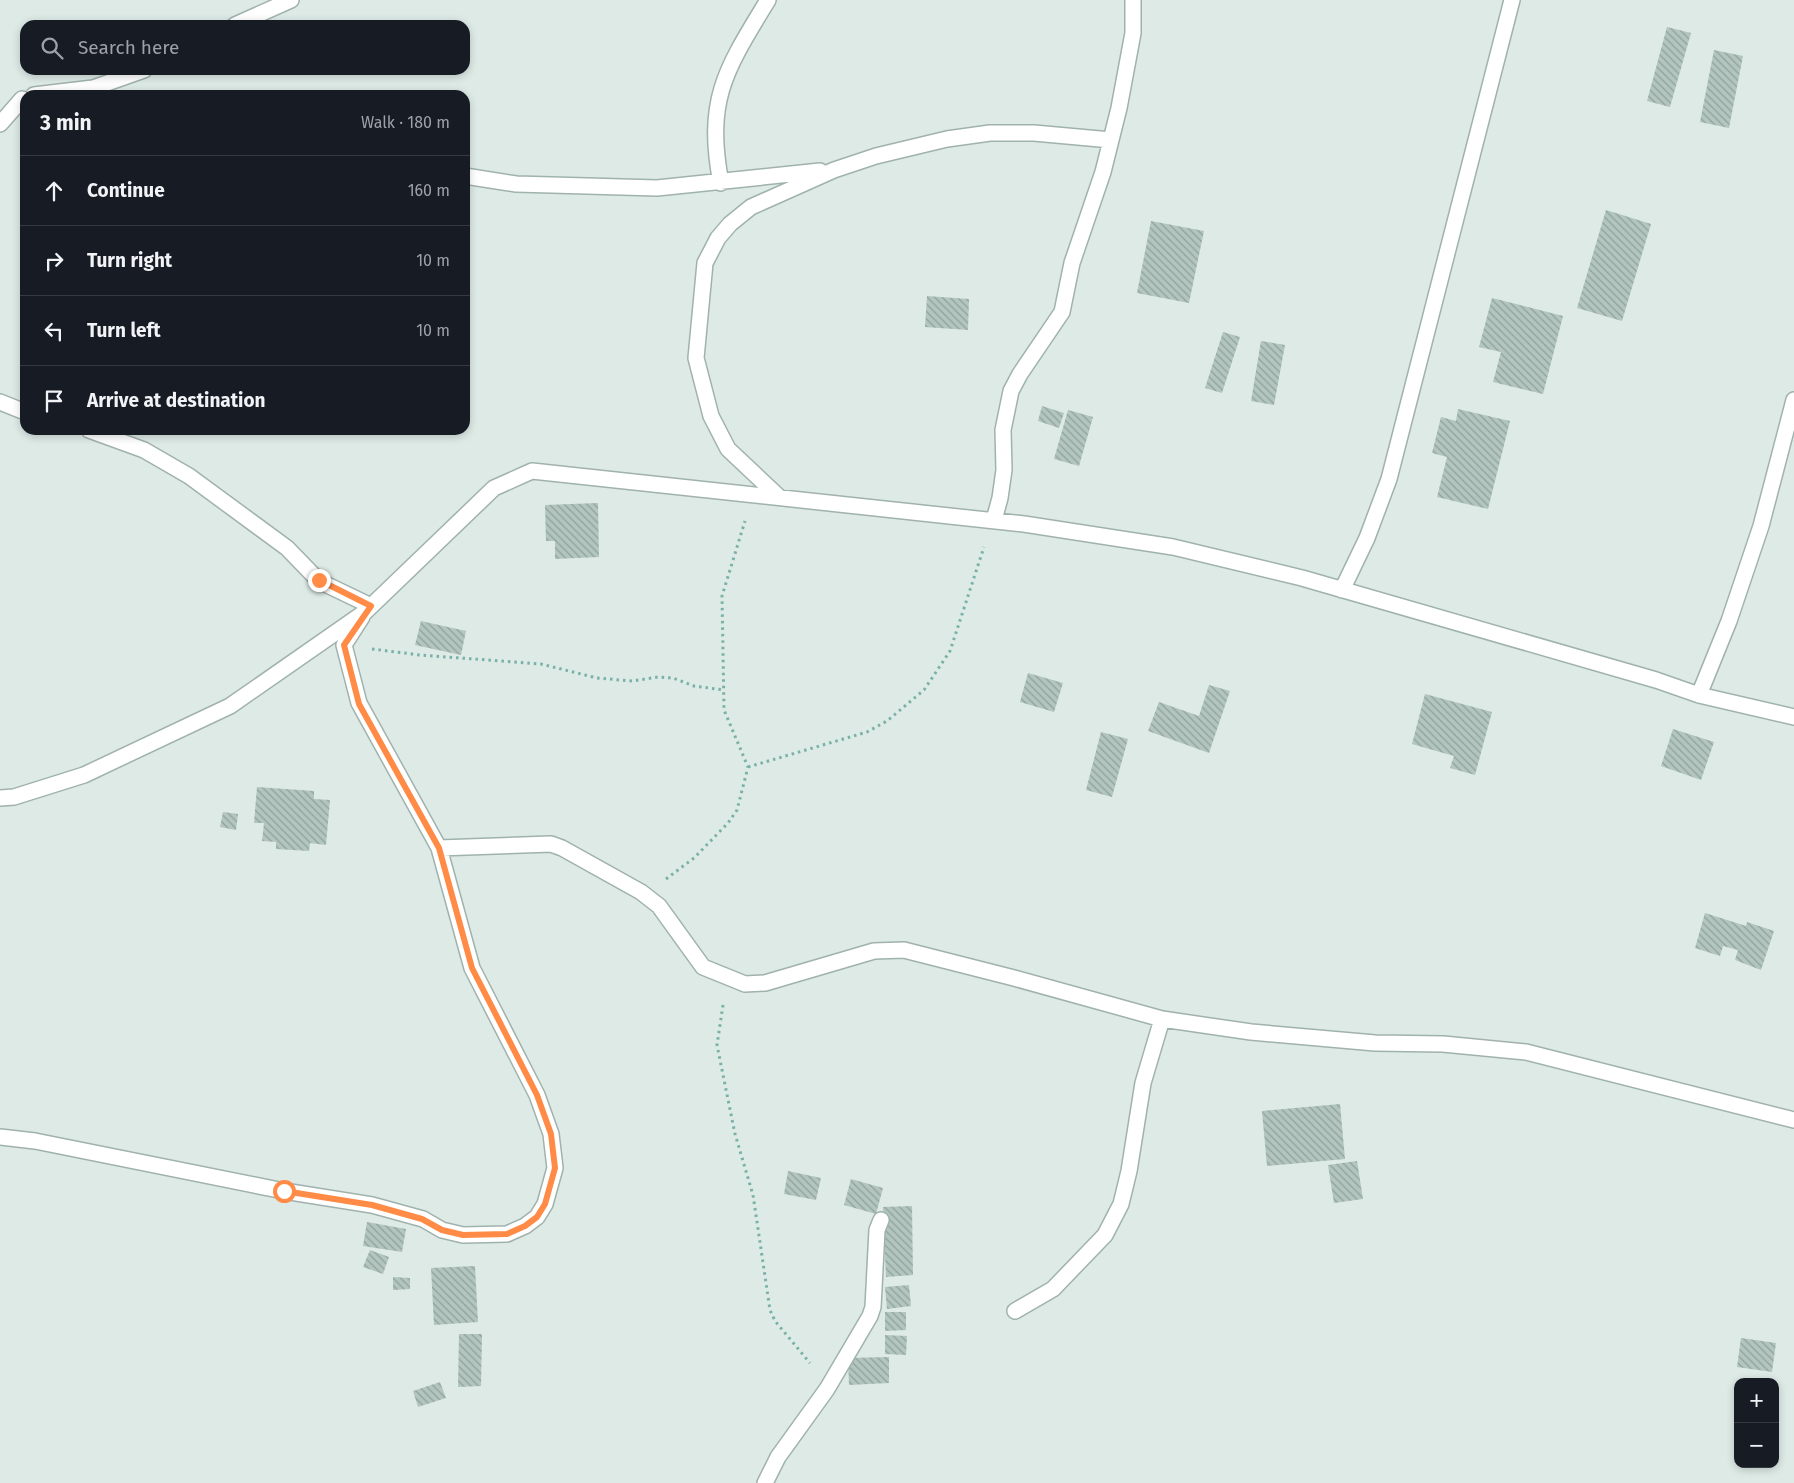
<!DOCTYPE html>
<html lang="en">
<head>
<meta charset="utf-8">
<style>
	:root { --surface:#171b24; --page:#20242c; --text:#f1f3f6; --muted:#9ea1a6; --line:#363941 }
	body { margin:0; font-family:"Fira Sans",sans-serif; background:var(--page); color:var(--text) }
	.controls { position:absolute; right:15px; bottom:15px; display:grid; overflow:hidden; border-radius:10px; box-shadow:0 2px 8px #0003 }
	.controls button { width:45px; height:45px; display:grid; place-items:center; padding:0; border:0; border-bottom:1px solid var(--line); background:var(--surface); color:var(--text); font:25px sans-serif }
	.stop { position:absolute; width:15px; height:15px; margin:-11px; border:4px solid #ff8b46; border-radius:50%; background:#fff }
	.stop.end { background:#ff8b46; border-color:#fff; box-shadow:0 1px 5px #0008 }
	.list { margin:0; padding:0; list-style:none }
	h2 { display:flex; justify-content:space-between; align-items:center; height:65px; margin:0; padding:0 20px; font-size:21px }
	h2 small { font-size:16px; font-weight:400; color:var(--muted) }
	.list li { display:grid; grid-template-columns:32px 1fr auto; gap:15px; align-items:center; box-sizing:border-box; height:70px; padding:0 20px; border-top:1px solid var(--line) }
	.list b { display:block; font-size:19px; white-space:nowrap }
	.list em { font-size:16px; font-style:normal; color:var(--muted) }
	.icon { flex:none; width:28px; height:28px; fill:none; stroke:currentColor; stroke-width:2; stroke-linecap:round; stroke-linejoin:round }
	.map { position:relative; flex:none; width:1794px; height:1483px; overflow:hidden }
	.search { position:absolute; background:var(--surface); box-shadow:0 2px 8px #0003; left:20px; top:20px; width:450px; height:55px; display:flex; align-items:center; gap:12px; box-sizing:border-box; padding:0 18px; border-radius:15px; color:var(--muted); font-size:19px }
	.panel { position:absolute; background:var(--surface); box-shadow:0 2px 8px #0003; left:20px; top:90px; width:450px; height:345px; border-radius:15px }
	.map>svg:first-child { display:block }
	.building { fill:url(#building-back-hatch) }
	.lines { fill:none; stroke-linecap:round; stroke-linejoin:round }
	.minor-casing { stroke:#a0b2ae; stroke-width:18 }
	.path { stroke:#7ab1a7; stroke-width:3; stroke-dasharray:2.5 4; stroke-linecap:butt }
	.minor { stroke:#fff; stroke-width:15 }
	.route { stroke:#ff8b46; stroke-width:6 }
</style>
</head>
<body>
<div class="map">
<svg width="1794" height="1483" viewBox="0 0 1794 1483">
	<defs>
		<pattern id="building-back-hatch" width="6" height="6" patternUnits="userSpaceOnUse" patternTransform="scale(1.25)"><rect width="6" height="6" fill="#b2c5bf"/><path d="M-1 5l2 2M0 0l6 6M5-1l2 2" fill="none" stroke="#90a19c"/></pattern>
	</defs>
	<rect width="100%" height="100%" fill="#ddeae6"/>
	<path class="building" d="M1667 27 1691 33 1670 107 1647 101Z
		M1714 50 1743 56 1729 128 1700 122Z
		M1606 210 1651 224 1622 321 1577 308Z
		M1151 221 1204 231 1189 303 1137 293Z
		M927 296 969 299 968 330 925 327Z
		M1492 298 1563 316 1543 394 1493 382 1501 352 1479 347Z
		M1223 332 1240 337 1222 393 1205 388Z
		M1261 341 1285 345 1274 405 1251 401Z
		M1042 406 1064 413 1059 428 1038 421Z
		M1458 409 1510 421 1488 509 1437 497 1447 457 1432 453 1441 417 1456 421Z
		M1068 410 1093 417 1079 466 1054 459Z
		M598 503 599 557 555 559V541H546L545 505Z
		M421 621 466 631 461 655 415 645Z
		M1028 673 1063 683 1054 712 1020 702Z
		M1209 685 1230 691 1209 753 1148 731 1159 702 1199 716Z
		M1425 694 1492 712 1475 775 1450 768 1454 756 1412 744Z
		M1673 729 1714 742 1701 780 1661 766Z
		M1101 732 1128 739 1112 797 1086 790Z
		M257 787 314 791V799L330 800 326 845 310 843 309 851 276 849V842L262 841 264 823H254Z
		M223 812 238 814 236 830 220 827Z
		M1705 913 1746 926 1747 922 1774 931 1761 970 1735 960 1738 950 1723 946 1720 956 1695 948Z
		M1340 1104 1345 1159 1267 1166 1262 1111Z
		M1357 1161 1363 1199 1334 1203 1328 1165Z
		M788 1171 821 1178 816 1200 784 1194Z
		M851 1179 883 1188 876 1214 844 1205Z
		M912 1206 913 1275 886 1277 883 1207Z
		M367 1222 406 1229 402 1252 363 1246Z
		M370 1250 389 1257 383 1274 363 1267Z
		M475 1266 478 1322 434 1325 431 1268Z
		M393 1277 410 1278V1289L393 1290Z
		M909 1285 911 1306 887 1309 885 1287Z
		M885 1312H906V1330L885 1331Z
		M459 1334H482L481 1386 458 1387Z
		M885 1335 907 1336 906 1355 885 1354Z
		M1741 1338 1776 1343 1772 1372 1737 1367Z
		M889 1357V1383L849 1385 848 1358Z
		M440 1382 446 1398 418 1407 413 1391Z"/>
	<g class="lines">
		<defs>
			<path id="minor" d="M235 25 291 0
				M34 95 93 88 144 70
				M0 124 22 99
				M465 176 516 184 657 188 820 171
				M721 183C705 99 726 69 768 0
				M0 402 25 412
				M89 430 144 450 189 476 287 548 319 581 371 606
				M779 497 728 449 711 416 696 358 705 263 718 238 730 224 751 207 834 170 876 156 947 139 990 133H1034L1111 140
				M994 520 1000 498 1004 470 1003 430 1011 391 1020 374 1062 312 1072 263 1103 172 1119 108 1133 33V0
				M1342 590 1367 538 1389 479 1512 0
				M1699 695 1729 621 1761 526 1794 400
				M0 798 14 797 84 775 230 706 365 612 494 488 532 471 1024 524 1173 547 1302 578 1656 680 1699 695 1794 717
				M439 848 551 844 562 848 641 892 659 906 703 967 745 984 765 983 874 951 904 950 1014 978 1162 1019 1251 1032 1375 1043 1443 1044 1526 1052 1794 1120
				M0 1137 35 1141 284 1191 372 1205 423 1219 442 1230 463 1235 507 1234 525 1226 537 1217 545 1204 555 1168 551 1134 537 1095 472 968 439 848 359 703 344 645 362 617
				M1015 1311 1053 1289 1105 1235 1121 1204 1129 1171 1143 1083 1162 1019
				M765 1483 778 1457 827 1389 870 1316 873 1307 877 1230 881 1220"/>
		</defs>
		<use href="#minor" class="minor-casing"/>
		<path class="path" d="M372 649 420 655 541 664 597 678 632 681 658 677 673 678 694 686 724 690
			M748 767 867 732 887 721 924 690 950 651 984 547
			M666 879 694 858 728 823 737 810 748 767 724 710 722 596 745 521
			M723 1005 717 1045 735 1134 753 1195 770 1310 775 1321 810 1363"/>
		<use href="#minor" class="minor"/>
	</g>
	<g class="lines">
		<path class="route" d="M284 1191 372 1205 422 1219 442 1230 463 1235 507 1234 525 1226 537 1217 545 1204 555 1168 551 1134 537 1095 472 968 439 848 359 704 344 645 371 606 319 580"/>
	</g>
</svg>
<div class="controls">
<button>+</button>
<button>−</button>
</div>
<div class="stop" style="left:284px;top:1191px"></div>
<div class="stop end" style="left:319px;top:580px"></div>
<div class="search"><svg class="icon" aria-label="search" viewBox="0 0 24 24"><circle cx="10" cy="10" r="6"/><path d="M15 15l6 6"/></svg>Search here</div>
<section class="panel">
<h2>3 min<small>Walk · 180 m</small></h2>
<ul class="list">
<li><svg class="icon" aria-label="ahead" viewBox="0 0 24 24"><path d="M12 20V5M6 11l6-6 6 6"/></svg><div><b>Continue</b></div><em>160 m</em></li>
<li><svg class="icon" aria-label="right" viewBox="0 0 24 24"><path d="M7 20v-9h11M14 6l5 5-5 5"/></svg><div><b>Turn right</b></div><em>10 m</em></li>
<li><svg class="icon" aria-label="left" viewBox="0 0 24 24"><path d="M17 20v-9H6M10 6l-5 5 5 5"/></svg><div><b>Turn left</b></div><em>10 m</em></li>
<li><svg class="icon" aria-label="arrive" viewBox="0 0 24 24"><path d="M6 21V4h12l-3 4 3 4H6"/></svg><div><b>Arrive at destination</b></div></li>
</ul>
</section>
</div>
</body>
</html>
